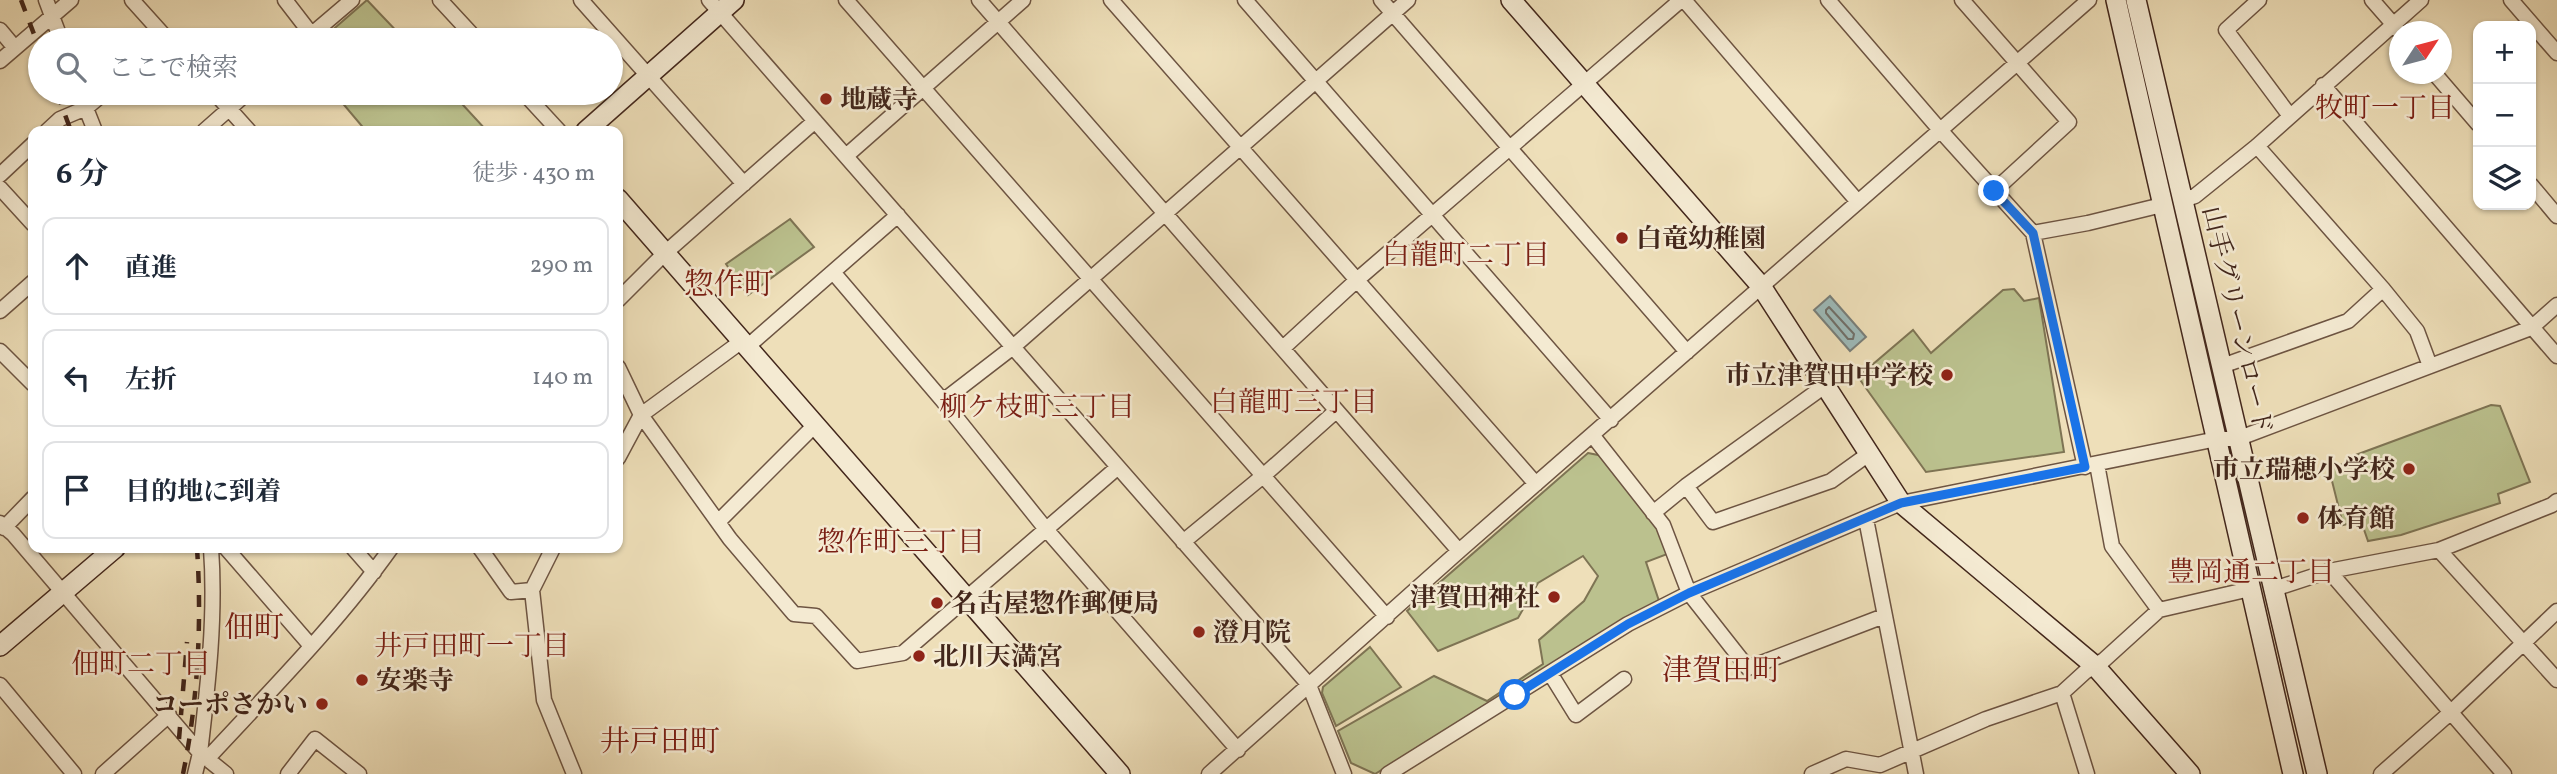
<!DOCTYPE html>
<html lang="ja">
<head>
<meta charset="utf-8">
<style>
	:root { --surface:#fff; --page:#f2f2f3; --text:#1f2937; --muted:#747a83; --line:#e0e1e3 }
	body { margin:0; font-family:Vollkorn,"Noto Serif JP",serif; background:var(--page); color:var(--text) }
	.controls { position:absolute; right:21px; top:21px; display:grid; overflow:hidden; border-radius:14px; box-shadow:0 2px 5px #0004 }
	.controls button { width:63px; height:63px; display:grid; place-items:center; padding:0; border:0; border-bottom:2px solid var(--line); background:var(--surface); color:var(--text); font:35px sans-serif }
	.compass { position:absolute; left:2389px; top:21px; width:63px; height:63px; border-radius:50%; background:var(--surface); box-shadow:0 2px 5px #0004; rotate:54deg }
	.stop { position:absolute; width:21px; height:21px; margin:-16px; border:5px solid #1a73e8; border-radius:50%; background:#fff }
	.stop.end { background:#1a73e8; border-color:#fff; box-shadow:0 2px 7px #0008 }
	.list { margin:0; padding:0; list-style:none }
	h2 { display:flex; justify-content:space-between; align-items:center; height:91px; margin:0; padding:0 28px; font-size:30px }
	h2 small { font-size:23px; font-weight:400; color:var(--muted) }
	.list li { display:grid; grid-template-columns:46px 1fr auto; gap:21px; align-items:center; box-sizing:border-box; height:98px; margin:0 14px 14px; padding:0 14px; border:2px solid var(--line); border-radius:14px }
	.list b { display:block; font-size:26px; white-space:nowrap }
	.list em { font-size:23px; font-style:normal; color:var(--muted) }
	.icon { flex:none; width:38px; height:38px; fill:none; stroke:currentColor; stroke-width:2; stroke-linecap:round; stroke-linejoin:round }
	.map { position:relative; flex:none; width:2557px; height:774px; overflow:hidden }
	.search { position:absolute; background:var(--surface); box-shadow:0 2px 5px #0004; left:28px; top:28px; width:595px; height:77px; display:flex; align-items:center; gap:18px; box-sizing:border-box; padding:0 24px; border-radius:38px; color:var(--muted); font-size:26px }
	.panel { position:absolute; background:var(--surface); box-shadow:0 2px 5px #0004; left:28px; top:126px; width:595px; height:427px; border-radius:14px }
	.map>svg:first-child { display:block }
	.green { fill:#bbc18e; stroke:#7e7454; stroke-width:2 }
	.water { fill:#9dbab9; stroke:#797f7a; stroke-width:2 }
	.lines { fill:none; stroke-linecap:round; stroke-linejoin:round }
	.shore { stroke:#70706a; stroke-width:2 }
	.street-casing { stroke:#6d5442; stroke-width:17 }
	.secondary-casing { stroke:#42261b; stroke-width:22 }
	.street { stroke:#f4ead2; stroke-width:14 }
	.secondary { stroke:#f4ead2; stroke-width:19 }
	.rail { stroke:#42261b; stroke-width:4.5; stroke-dasharray:12 12; stroke-linecap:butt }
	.route { stroke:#1a73e8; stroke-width:9 }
	.poi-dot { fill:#8f2418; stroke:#f4ead2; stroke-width:2.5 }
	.labels { text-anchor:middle; stroke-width:5; stroke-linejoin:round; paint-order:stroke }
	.poi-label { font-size:26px; font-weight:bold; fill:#42261b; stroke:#f4ead2; text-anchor:start }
	.street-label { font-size:26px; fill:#42261b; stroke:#f4ead2 }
	.neighbourhood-label { font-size:28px; fill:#7a1f14; stroke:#f4ead2 }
	.quarter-label { font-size:30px; fill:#7a1f14; stroke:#f4ead2 }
</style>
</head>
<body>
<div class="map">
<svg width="2557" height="774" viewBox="0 0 2557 774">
	<rect width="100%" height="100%" fill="#eedfb9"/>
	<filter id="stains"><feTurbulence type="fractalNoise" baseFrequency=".00286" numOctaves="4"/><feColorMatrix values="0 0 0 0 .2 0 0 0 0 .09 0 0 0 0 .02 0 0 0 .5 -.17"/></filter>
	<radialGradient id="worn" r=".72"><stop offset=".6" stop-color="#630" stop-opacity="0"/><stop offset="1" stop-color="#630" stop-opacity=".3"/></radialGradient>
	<path class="green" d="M367 0 405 40H321Z
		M334 93H452L487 131H366Z
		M790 219 814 247 748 295 726 264Z
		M2014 289 2024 301 2039 298 2064 452 1926 472 1858 377 1913 330 1931 353 2003 290Z
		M2491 405 2500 406 2530 482 2498 494 2500 503 2401 535 2368 541 2361 521 2343 525 2329 469 2343 464 2353 456Z
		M1588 453 1603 456 1659 527 1670 553 1646 562 1660 604 1626 619 1375 774 1351 763 1338 731 1434 676 1487 701 1543 664 1539 640 1584 601 1598 576 1583 556 1538 583 1518 618 1438 651 1407 611Z
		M1370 647 1401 687 1336 726 1322 693 1323 687Z"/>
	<path class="water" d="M1830 296 1866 337 1850 351 1814 310Z"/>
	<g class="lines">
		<path class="shore" d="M1829 307 1854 334 1853 339H1848L1826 313V310Z"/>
		<defs>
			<path id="street" d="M46 0 61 40
				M132 0 168 40
				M285 0 312 35
				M440 0 477 40
				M581 0 744 184
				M709 0 1309 685 1344 774
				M846 0 1387 617
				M979 0 1459 551
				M1111 0 1536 484
				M1245 0 1611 420
				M1381 0 1687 352
				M1684 0 1858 202
				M1828 0 1940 130 2033 233 2085 467
				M1962 0 2069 122 1994 191
				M2259 0 2226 30 2290 116
				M2372 0 2400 32
				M2511 0 2557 53
				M0 30 15 48
				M305 40 352 0
				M0 61 71 0
				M2435 74 2478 124
				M2323 85 2557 356
				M80 93 95 131
				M215 93 249 131
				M524 93 559 131
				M47 131 60 119 86 108 104 93
				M204 131 247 93
				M2257 146 2383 289 2417 331 2430 366
				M846 156 1023 0
				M0 175 33 144
				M2531 185 2557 216
				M0 188 33 224
				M2183 200 2195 196 2257 146 2421 0
				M2033 233 2088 223 2162 205
				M833 272 943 401 1045 528 1238 750
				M618 300 664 254 815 121
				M0 311 33 282
				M747 347 898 215
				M1283 348 1358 279 1681 0
				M0 351 33 384
				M2222 366 2348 321 2383 289
				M618 367 641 415 730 539 794 614 816 616 857 661 903 653 1118 467
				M943 401 1013 347 1408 0
				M1593 436 1663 525 1689 593 1748 668 1884 616
				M618 458 641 415 742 341
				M2097 464 2112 546 2159 610
				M1686 486 1713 522 1831 481 1870 453
				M1653 513 1686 486 1826 385
				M1866 519 1916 774
				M718 522 815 425
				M0 523 13 534 200 753 195 774
				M4 528 33 498
				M1183 542 1263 476 1336 411
				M211 548C216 616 208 685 200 753L226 774
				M226 548 311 646
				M353 548 374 572
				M480 548 511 592 532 590
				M553 548 532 590 544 700 574 774
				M2439 550 2557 680
				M2329 571 2439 550 2552 505 2557 501
				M2274 589 2329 571 2504 774
				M1550 673 1576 715 1624 679
				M0 685 74 774
				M2062 693 2087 774
				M207 759C270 691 337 624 391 548
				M103 774 169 715
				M288 774 315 739 359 774
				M1209 774 1459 551 2089 0
				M1388 774 1628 624 1689 593 1901 503 2217 439H2237L2531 328 2557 305
				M1812 774 1846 759 1880 765 1986 719 2062 693 2085 672 2104 660 2159 610 2250 589
				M2381 774 2450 713 2557 611"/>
			<path id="secondary" d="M1511 0 1761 286 1901 503 2095 666 2190 774
				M2116 0 2293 774
				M2136 0 2317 774
				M586 131 734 0
				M618 199 1120 774
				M0 646 115 548"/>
		</defs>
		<use href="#street" class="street-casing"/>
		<use href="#secondary" class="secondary-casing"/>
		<use href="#street" class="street"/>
		<use href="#secondary" class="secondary"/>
		<path class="rail" d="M21 0 40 50
			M57 93 71 131
			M179 739 187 642
			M183 774C198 701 202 622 197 548"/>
	</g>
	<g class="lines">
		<path class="route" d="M1515 695 1628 624 1689 593 1901 503 2085 467 2033 233 1994 191"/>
	</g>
	<g class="poi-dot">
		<circle cx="826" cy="99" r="7"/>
		<circle cx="1622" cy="238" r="7"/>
		<circle cx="1947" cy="375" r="7"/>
		<circle cx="2409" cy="469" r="7"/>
		<circle cx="2303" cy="518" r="7"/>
		<circle cx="1554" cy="597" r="7"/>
		<circle cx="937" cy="603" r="7"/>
		<circle cx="1199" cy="632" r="7"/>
		<circle cx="919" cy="656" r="7"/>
		<circle cx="362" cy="680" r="7"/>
		<circle cx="322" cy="704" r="7"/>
	</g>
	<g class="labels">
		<g class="poi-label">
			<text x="840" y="108">地蔵寺</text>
			<text x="1636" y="247">白竜幼稚園</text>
			<text x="1933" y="384" text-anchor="end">市立津賀田中学校</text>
			<text x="2395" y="478" text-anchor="end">市立瑞穂小学校</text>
			<text x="2317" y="527">体育館</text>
			<text x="1540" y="606" text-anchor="end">津賀田神社</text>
			<text x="951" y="612">名古屋惣作郵便局</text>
			<text x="1213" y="641">澄月院</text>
			<text x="933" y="665">北川天満宮</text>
			<text x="376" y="689">安楽寺</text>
			<text x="308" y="713" text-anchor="end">コーポさかい</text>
		</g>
		<g class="street-label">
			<text transform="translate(2238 320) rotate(77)" y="9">山手グリーンロード</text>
		</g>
		<g class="neighbourhood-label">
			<text x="2385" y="117">牧町一丁目</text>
			<text x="1466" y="264">白龍町二丁目</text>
			<text x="1294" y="411">白龍町三丁目</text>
			<text x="1037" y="416">柳ケ枝町三丁目</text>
			<text x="901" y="551">惣作町三丁目</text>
			<text x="2251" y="581">豊岡通二丁目</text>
			<text x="472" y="655">井戸田町一丁目</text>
			<text x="141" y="673">佃町二丁目</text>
		</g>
		<g class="quarter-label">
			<text x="729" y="294">惣作町</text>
			<text x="254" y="637">佃町</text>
			<text x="1722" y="680">津賀田町</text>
			<text x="660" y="751">井戸田町</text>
		</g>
	</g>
	<rect width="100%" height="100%" filter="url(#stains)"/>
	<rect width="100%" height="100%" fill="url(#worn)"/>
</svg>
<div class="controls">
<button>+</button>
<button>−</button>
<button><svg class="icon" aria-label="layers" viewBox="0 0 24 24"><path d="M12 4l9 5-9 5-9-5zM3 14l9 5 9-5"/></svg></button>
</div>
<svg class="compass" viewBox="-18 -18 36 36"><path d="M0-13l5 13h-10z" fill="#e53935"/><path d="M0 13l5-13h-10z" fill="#747a83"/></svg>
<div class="stop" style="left:1515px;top:695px"></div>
<div class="stop end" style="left:1994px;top:191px"></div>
<div class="search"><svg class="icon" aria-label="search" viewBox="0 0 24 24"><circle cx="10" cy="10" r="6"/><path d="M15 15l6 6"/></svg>ここで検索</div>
<section class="panel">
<h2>6 分<small>徒歩 · 430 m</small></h2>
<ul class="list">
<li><svg class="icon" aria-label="ahead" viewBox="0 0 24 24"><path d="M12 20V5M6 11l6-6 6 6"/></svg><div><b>直進</b></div><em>290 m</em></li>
<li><svg class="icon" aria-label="left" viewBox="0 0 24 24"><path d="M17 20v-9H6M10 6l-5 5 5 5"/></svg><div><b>左折</b></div><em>140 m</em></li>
<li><svg class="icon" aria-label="arrive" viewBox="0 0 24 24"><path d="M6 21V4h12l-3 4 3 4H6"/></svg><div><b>目的地に到着</b></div></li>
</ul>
</section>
</div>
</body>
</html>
